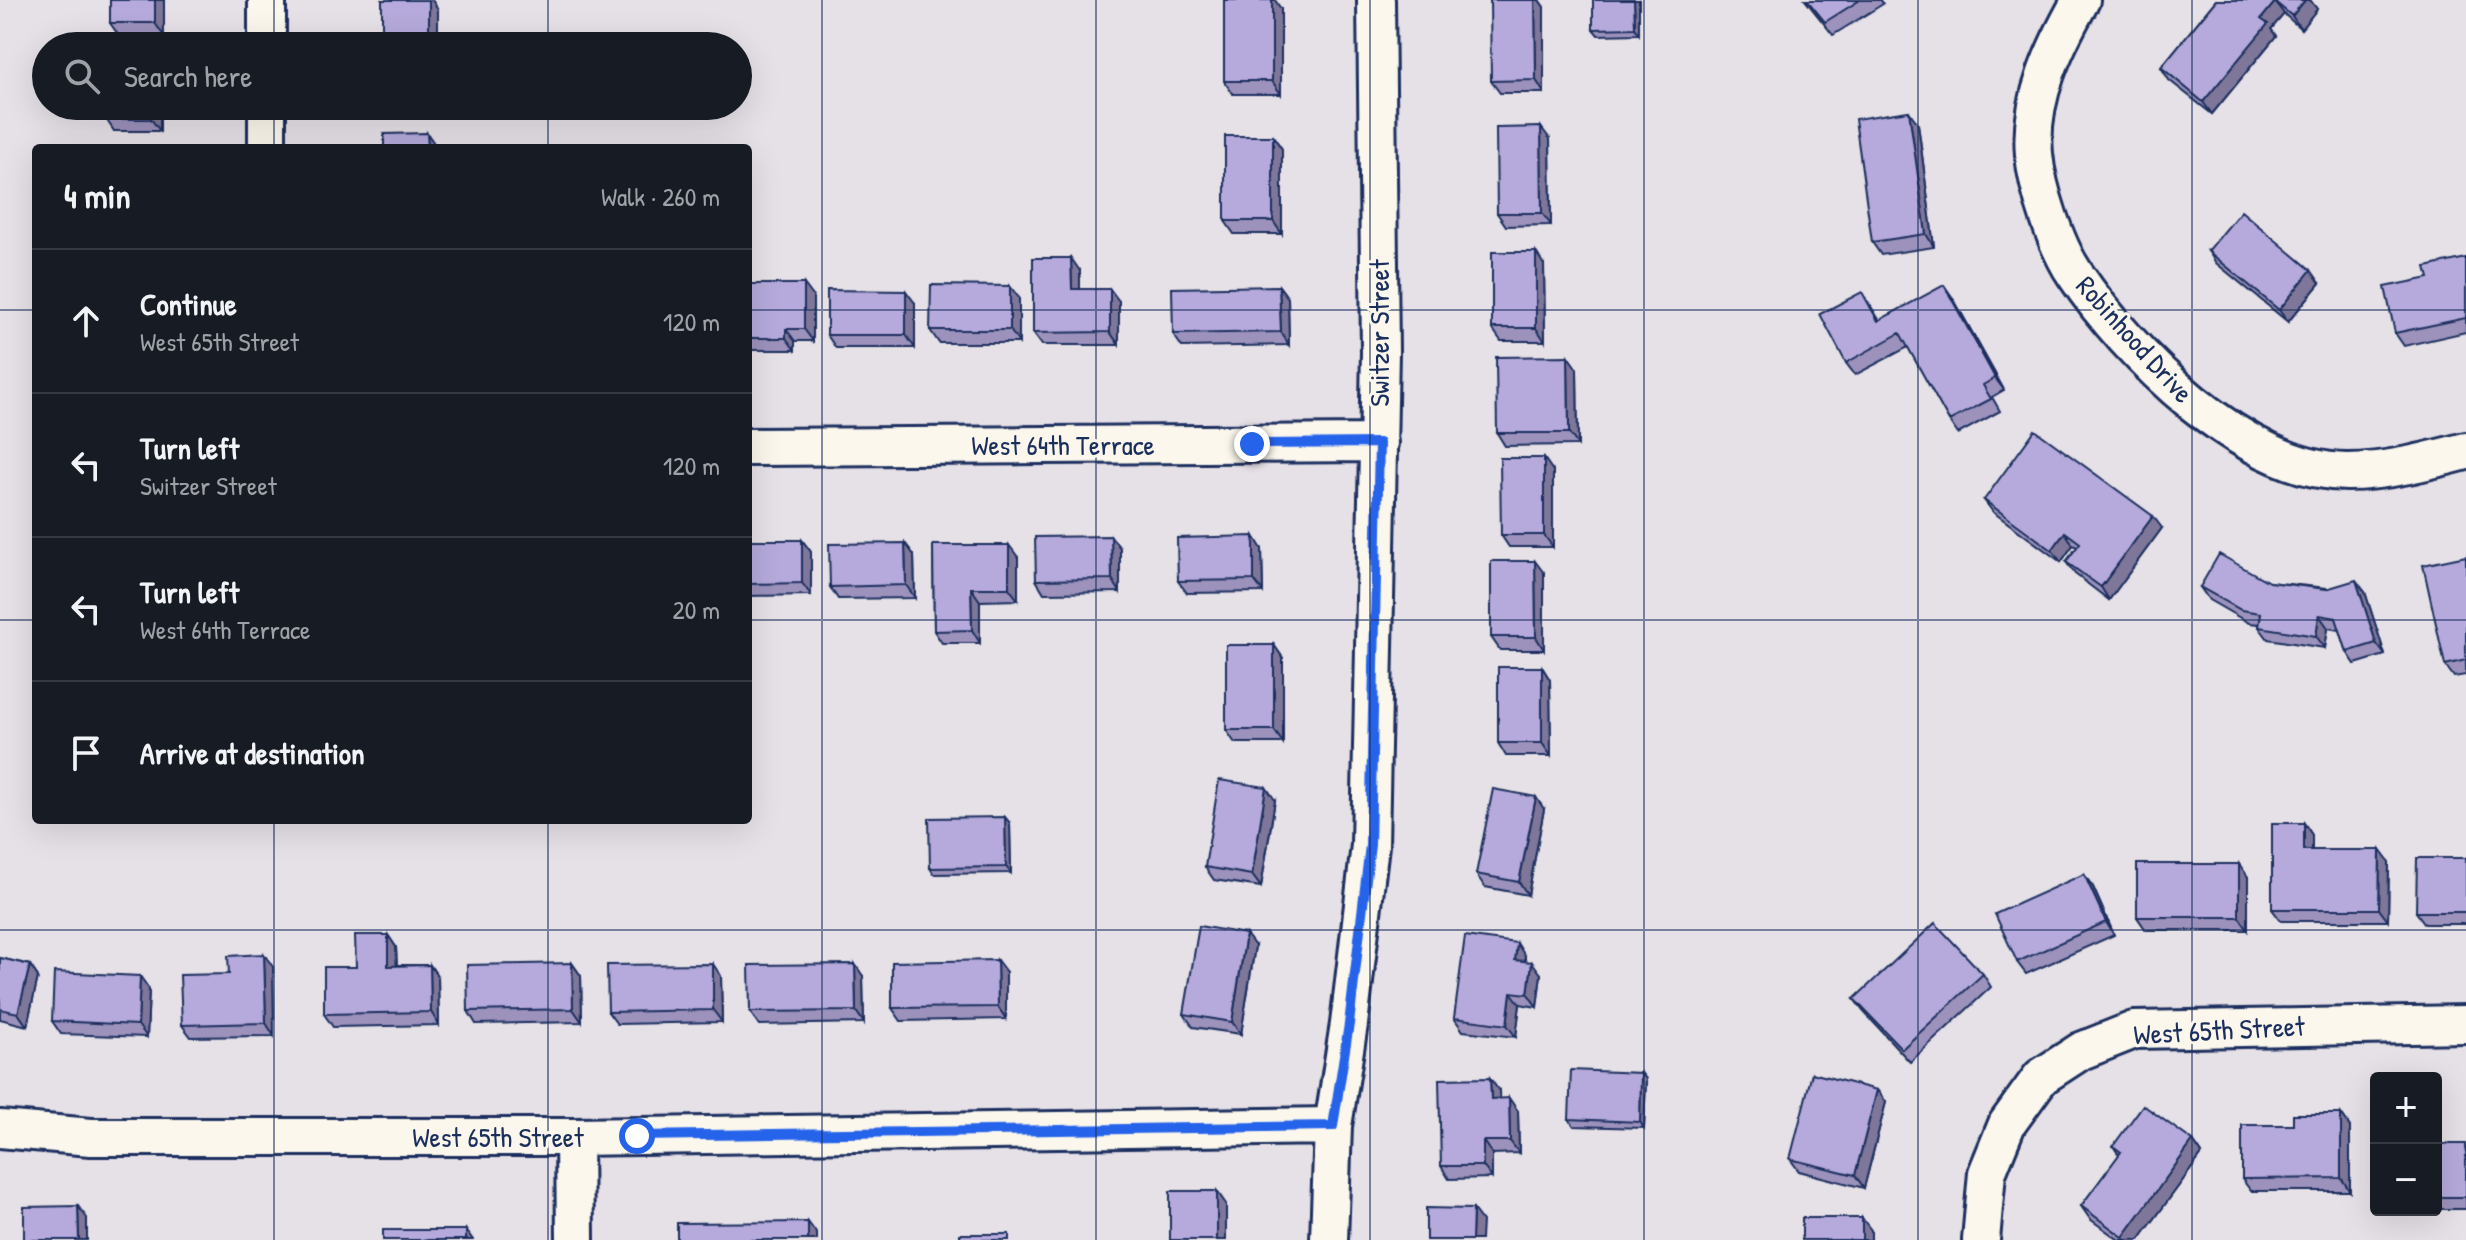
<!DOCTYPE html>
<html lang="en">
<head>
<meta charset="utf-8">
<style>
	:root { --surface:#171b24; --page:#20242c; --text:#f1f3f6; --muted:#9ea1a6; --line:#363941 }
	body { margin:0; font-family:"Patrick Hand",sans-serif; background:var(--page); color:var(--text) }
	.controls { position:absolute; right:24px; bottom:24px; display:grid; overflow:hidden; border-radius:8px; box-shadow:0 8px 32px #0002 }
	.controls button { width:72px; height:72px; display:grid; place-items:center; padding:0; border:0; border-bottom:2px solid var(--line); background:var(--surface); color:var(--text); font:40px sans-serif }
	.stop { position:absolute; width:24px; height:24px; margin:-18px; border:6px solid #2563eb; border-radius:50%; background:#fff }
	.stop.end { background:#2563eb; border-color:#fff; box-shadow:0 2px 8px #0008 }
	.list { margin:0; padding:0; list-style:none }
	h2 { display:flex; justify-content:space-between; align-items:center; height:104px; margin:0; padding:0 32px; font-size:34px }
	h2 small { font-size:26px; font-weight:400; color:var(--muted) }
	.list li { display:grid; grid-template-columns:52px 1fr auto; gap:24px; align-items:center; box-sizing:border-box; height:144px; padding:0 32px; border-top:2px solid var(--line) }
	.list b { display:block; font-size:30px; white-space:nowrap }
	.list p { margin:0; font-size:26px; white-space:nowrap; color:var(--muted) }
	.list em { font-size:26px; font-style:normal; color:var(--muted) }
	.icon { flex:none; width:44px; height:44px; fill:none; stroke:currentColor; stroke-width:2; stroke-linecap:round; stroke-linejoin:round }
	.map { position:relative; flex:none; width:2466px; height:1240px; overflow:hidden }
	.search { position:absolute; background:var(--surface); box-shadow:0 8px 32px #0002; left:32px; top:32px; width:720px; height:88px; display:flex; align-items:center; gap:20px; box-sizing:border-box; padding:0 28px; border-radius:44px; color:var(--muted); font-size:30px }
	.panel { position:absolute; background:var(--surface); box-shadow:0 8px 32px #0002; left:32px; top:144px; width:720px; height:680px; border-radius:8px }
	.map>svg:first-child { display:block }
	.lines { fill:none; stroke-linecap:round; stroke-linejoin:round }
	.street-casing { stroke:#1b2f5e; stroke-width:42 }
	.street { stroke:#fbf7ec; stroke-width:36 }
	.wall { fill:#9c92bc; stroke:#1b2f5e; stroke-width:2 }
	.shaded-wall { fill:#7f7799; stroke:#1b2f5e; stroke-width:2 }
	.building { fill:#b5aadb; stroke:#1b2f5e; stroke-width:2 }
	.route { stroke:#2563eb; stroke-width:10 }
	.grid { fill:none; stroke:#1b2f5e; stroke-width:2; stroke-opacity:0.55 }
	.labels { text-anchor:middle; stroke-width:6; stroke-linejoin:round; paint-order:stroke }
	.street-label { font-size:28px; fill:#1b2f5e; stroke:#fbf7ec }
</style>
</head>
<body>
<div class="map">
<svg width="2466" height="1240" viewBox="0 0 2466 1240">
	<rect width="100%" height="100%" fill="#e6e0e7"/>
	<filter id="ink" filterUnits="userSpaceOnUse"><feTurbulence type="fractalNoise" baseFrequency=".0125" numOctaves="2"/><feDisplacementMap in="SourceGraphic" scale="16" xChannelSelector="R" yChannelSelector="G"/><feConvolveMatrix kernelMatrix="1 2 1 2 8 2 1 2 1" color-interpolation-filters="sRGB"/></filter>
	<g filter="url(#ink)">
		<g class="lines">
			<defs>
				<path id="street" d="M2081 0C2055 46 2029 99 2034 154 2037 189 2056 246 2075 274 2128 354 2245 471 2347 472 2386 472 2428 461 2466 451
					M267 46V0
					M267 148V106
					M748 447 1379 443
					M0 1129 91 1137H574L1333 1126
					M574 1137 575 1240
					M1329 1240 1333 1126 1349 1024 1370 845 1380 352 1376 0
					M1981 1240 1987 1173 2007 1124 2041 1077 2081 1051 2134 1030 2466 1024"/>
			</defs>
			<use href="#street" class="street-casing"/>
			<use href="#street" class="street"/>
		</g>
		<path class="wall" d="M164 0V36H119L110 23Z
			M1535 0H1539L1544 7V93H1500L1491 81Z
			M1639 0V34L1598 35 1593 29Z
			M1805 0H1881L1883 4 1833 35Z
			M2216 0H2310L2317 9 2301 29 2284 14 2271 29 2276 36 2212 114 2169 80 2161 67Z
			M1281 9V94H1233L1224 81Z
			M160 106V131H114L106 119Z
			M1918 124 1934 247 1881 255 1872 242Z
			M1273 136 1282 149V234H1234L1225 221Z
			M1550 139 1551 225 1506 226 1497 213Z
			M2208 251 2320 283 2288 322 2216 263Z
			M2466 258V332L2404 346 2395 333 2429 278Z
			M1544 265 1545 341H1501L1492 328Z
			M1080 271V289L1119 301V345H1042L1033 333Z
			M748 284 813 296V341H795V350H748Z
			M1279 286 1288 298 1289 345 1182 347 1173 334Z
			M1019 298V343H939L930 330Z
			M1953 298 2004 390 1992 397 2000 411 1958 434 1949 421 1908 347 1855 375 1846 363 1870 305 1880 321Z
			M915 303V348H836L827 335Z
			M1577 369 1578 445 1505 446 1497 433Z
			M1553 471V547H1509L1501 535Z
			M1984 500 2162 528 2109 600 2075 574 2066 562 2077 547 2073 545 2061 562 1993 512Z
			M748 540H802L811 552V595L748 596Z
			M905 543 914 555 915 598 838 599 830 587Z
			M933 545 1018 557V600L980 601V643H942L934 631Z
			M1120 548V592L1044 593 1036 580Z
			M1262 549 1263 592 1187 593 1178 581Z
			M2466 556V675L2454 677 2445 665Z
			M1544 573V650H1500L1491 637Z
			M2269 582 2365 592 2385 655 2355 664 2347 652 2340 630 2328 628 2325 648 2268 639 2259 627V624L2249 623 2209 600 2200 587Z
			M1274 645 1283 658V743H1235L1226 730Z
			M1542 667 1550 680 1551 756H1506L1498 743Z
			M1275 800 1261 887 1214 880 1205 867Z
			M1544 809 1528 895 1485 887 1476 874Z
			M1010 823 1011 873 934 874 930 868Z
			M2304 823 2312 835V850L2389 862 2388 921H2281L2272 909Z
			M2466 858V924H2425L2416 912Z
			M2239 864 2248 877V930H2146L2137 917Z
			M2093 887 2114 935 2026 974 2017 962Z
			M388 935 396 947 397 965H430L438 977 439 1025 333 1027 324 1014 356 967Z
			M1255 946 1241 1034 1193 1027 1184 1014Z
			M1525 956V961L1541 974 1537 1007 1520 1004 1516 1037 1463 1031 1454 1018Z
			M0 958 30 965 38 977 27 1026 0 1019Z
			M572 963 581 976 582 1022 476 1024 468 1011Z
			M273 967 274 1036 191 1037 182 1025 229 974Z
			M1006 972V1019L901 1021 892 1008Z
			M1983 974 1991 987 1910 1062 1863 1011 1854 999Z
			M721 976 722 1022 617 1024 608 1012Z
			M863 976 864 1023 759 1025 750 1012Z
			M149 989 147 1037 61 1034 52 1021Z
			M1641 1073 1646 1079 1644 1128 1574 1126 1569 1119Z
			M1877 1090 1886 1102 1864 1188 1799 1171 1790 1159Z
			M1499 1091V1098L1518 1111 1519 1153 1492 1154V1178L1449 1179 1441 1166Z
			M2341 1114 2350 1127V1191H2251L2242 1179 2293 1125Z
			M2193 1141 2202 1154 2139 1240H2119L2090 1219 2081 1206 2119 1155 2113 1146Z
			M2436 1144H2466V1209H2436Z"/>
		<path class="shaded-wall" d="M155 0H164V36L155 23Z
			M429 0H432L438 9V46H429Z
			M1272 0H1275L1281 9V94L1272 81Z
			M1535 0H1539L1544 7V93L1536 80Z
			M1634 0H1639V34L1635 28Z
			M2305 0H2310L2317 9 2301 29 2292 16Z
			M2275 2 2284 14 2271 29 2276 36 2212 114 2203 102 2261 19Z
			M151 106H160V131L151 119Z
			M1909 111 1918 124 1934 247 1926 234Z
			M1541 127 1550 139 1551 225 1542 213Z
			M427 133 436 146V148H428Z
			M1273 136 1282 149V234L1273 221Z
			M1536 252 1544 265 1545 341 1536 328Z
			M1071 258 1080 271V301L1072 289Z
			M2311 270 2320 283 2288 322 2279 310Z
			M804 284 813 296V341L804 329Z
			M1944 285 1953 298 2004 390 1995 378Z
			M1010 286 1019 298V343L1010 330Z
			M1279 286 1288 298 1289 345 1281 332Z
			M1110 289 1119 301V345L1110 332Z
			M906 291 915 303V348L906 335Z
			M786 329 795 341V350L786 338Z
			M1568 356 1577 369 1578 445 1569 433Z
			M1544 458 1553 471V547L1544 535Z
			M2153 516 2162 528 2109 600 2101 587Z
			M2065 532 2073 545 2061 562 2052 550Z
			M1111 536 1120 548V592L1112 579Z
			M1254 536 1262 549 1263 592 1254 580Z
			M802 540 811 552V595L802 583Z
			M905 543 914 555 915 598 906 585Z
			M1009 545 1018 557V600L1009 588Z
			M1535 561 1544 573V650L1536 637Z
			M2356 580 2365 592 2385 655 2376 643Z
			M971 588 980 601V643L972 630Z
			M2319 615 2328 628 2325 648 2316 636Z
			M1274 645 1283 658V743L1274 730Z
			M1542 667 1550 680 1551 756 1542 743Z
			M1266 787 1275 800 1261 887 1252 875Z
			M1536 797 1544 809 1528 895 1519 882Z
			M1005 817 1010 823 1011 873 1006 867Z
			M2304 823 2312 835V862L2304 850Z
			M2380 850 2389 862 2388 921 2379 909Z
			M2239 864 2248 877V930L2239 917Z
			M2084 874 2093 887 2114 935 2106 922Z
			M1246 934 1255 946 1241 1034 1232 1022Z
			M388 935 396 947 397 978 388 966Z
			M1517 943 1525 956 1524 972 1515 960Z
			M264 954 273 967 274 1036 266 1023Z
			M997 960 1006 972V1019L998 1007Z
			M1532 962 1541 974 1537 1007 1528 994Z
			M572 963 581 976 582 1022 573 1009Z
			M713 964 721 976 722 1022 713 1010Z
			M855 964 863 976 864 1023 856 1011Z
			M30 965 38 977 27 1026 18 1013Z
			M430 965 438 977 439 1025 431 1012Z
			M140 976 149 989 147 1037 138 1025Z
			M1511 992 1520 1004 1516 1037 1507 1025Z
			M1641 1073 1646 1079 1644 1128 1640 1122Z
			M1490 1078 1499 1091 1500 1111 1491 1099Z
			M1877 1090 1886 1102 1864 1188 1855 1175Z
			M1509 1098 1518 1111 1519 1153 1510 1141Z
			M2341 1114 2350 1127V1191L2341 1178Z
			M1483 1141 1492 1154V1178L1483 1166Z
			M2193 1141 2202 1154 2139 1240H2125L2123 1237Z
			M1217 1191 1226 1204V1240H1217Z
			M78 1206 87 1218V1240H79Z
			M1473 1209 1482 1221 1481 1240H1472Z
			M1862 1218 1871 1230V1240H1862Z
			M808 1222 817 1234V1240H808Z
			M466 1230 473 1240H466Z"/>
		<path class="building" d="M110 0H155V23H110Z
			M382 0H429V46H382Z
			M1224 0H1272V81H1224Z
			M1490 0H1535L1536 80 1491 81Z
			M1593 0H1634L1635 28 1593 29Z
			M1807 0H1860L1825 22Z
			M2216 0H2305L2292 16 2275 2 2261 19 2268 24 2203 102 2161 67Z
			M106 41H151V46H106Z
			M106 106H151V119H106Z
			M1909 111 1926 234 1872 242 1855 119Z
			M1541 127 1542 213H1497L1496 128Z
			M427 133 428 148H384V134Z
			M1225 136H1273V221H1225Z
			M2241 211 2311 270 2279 310 2208 251Z
			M1492 252H1536V328H1492Z
			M1033 258H1071L1072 289H1110V332L1033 333Z
			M2466 258V318L2395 333 2385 287 2429 278 2426 267Z
			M748 284H804V329H786V338H748Z
			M931 285 1010 286V330H930Z
			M1944 285 1995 378 1983 385 1991 399 1949 421 1900 333 1846 363 1820 314 1862 292 1878 321Z
			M1279 286 1281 332 1173 334 1172 288Z
			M827 290 906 291V335H827Z
			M1568 356 1569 433H1497L1496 357Z
			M2035 430 2153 516 2101 587 2066 562 2080 543 2065 532 2052 550 1984 500Z
			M1500 458H1544V535H1501Z
			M1111 536 1112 579 1036 580 1035 537Z
			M1254 536V580L1178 581 1177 538Z
			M748 540H802V583L748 584Z
			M905 543 906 585 830 587 829 544Z
			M933 545H1009V588H971L972 630 934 631Z
			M2219 554 2269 582 2326 589 2356 580 2376 643 2347 652 2336 618 2319 615 2316 636 2259 627 2261 613 2241 610 2200 587Z
			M2466 556V660L2445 665 2423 565Z
			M1491 561H1535L1536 637H1491Z
			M1226 645H1274V730H1226Z
			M1498 667H1542V743H1498Z
			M1219 780 1266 787 1252 875 1205 867Z
			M1493 789 1536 797 1519 882 1476 874Z
			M1005 817 1006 867 930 868 929 818Z
			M2272 823H2304V850H2380L2379 909H2272Z
			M2417 858H2466V912H2416Z
			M2137 864H2239V917H2137Z
			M2084 874 2106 922 2017 962 1995 914Z
			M1935 923 1983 974 1902 1049 1854 999Z
			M1199 926 1246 934 1232 1022 1184 1014Z
			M355 935H388V966L430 965 431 1012 324 1014V967H356Z
			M1465 936 1517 943 1515 960 1532 962 1528 994 1511 992 1507 1025 1454 1018Z
			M264 954 266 1023 182 1025 180 975 229 974 228 956Z
			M0 958 30 965 18 1013 0 1009Z
			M997 960 998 1007 892 1008V962Z
			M572 963 573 1009 468 1011 467 965Z
			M713 964V1010L608 1012 607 965Z
			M855 964 856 1011 750 1012 749 965Z
			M54 972 140 976 138 1025 52 1021Z
			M1571 1070 1641 1073 1640 1122 1569 1119Z
			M1812 1073 1877 1090 1855 1175 1790 1159Z
			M1490 1078 1491 1099 1509 1098 1510 1141H1483V1166H1441L1439 1079Z
			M2143 1105 2193 1141 2123 1237 2081 1206 2121 1152 2113 1146Z
			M2293 1114H2341V1178L2242 1179V1125H2293Z
			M2436 1144H2466V1197H2436Z
			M1170 1191H1217V1240H1170Z
			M78 1206 79 1240H24V1207Z
			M1426 1208 1473 1209 1472 1240H1426Z
			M1802 1218H1862V1240H1802Z
			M808 1222V1240H677V1223Z
			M383 1230H466V1240H383Z
			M960 1234H1009V1240H960Z"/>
	</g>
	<g class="lines" filter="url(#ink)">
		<path class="route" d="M637 1136 1333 1126 1349 1024 1370 845 1379 443 1252 444"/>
	</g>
	<path class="grid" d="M274 0V46M548 0V46M822 0V1240M1096 0V1240M1370 0V1240M1644 0V1240M1918 0V1240M2192 0V1240M274 106V148M548 106V148M0 310H36M748 310H2466M0 620H36M748 620H2466M274 820V1240M548 820V1240M0 930H2466"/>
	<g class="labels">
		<g class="street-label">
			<text transform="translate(1379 333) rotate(-90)" y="10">Switzer Street</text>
			<text transform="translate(2135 339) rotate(48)" y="10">Robinhood Drive</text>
			<text x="1063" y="455">West 64th Terrace</text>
			<text transform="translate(2219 1030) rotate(-3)" y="10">West 65th Street</text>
			<text x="498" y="1147">West 65th Street</text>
		</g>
	</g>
</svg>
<div class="controls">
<button>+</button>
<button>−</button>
</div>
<div class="stop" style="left:637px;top:1136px"></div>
<div class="stop end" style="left:1252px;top:444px"></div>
<div class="search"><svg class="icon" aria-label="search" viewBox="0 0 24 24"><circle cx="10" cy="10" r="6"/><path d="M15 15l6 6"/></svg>Search here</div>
<section class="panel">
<h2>4 min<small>Walk · 260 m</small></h2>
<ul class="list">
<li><svg class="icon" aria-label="ahead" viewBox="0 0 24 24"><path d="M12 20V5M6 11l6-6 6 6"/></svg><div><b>Continue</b><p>West 65th Street</p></div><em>120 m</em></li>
<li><svg class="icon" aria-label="left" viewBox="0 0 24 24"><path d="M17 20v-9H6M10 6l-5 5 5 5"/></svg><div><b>Turn left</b><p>Switzer Street</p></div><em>120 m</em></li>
<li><svg class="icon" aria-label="left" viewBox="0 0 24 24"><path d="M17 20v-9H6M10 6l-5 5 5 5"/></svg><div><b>Turn left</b><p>West 64th Terrace</p></div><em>20 m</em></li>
<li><svg class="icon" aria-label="arrive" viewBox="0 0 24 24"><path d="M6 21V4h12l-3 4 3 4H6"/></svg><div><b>Arrive at destination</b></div></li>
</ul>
</section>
</div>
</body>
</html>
